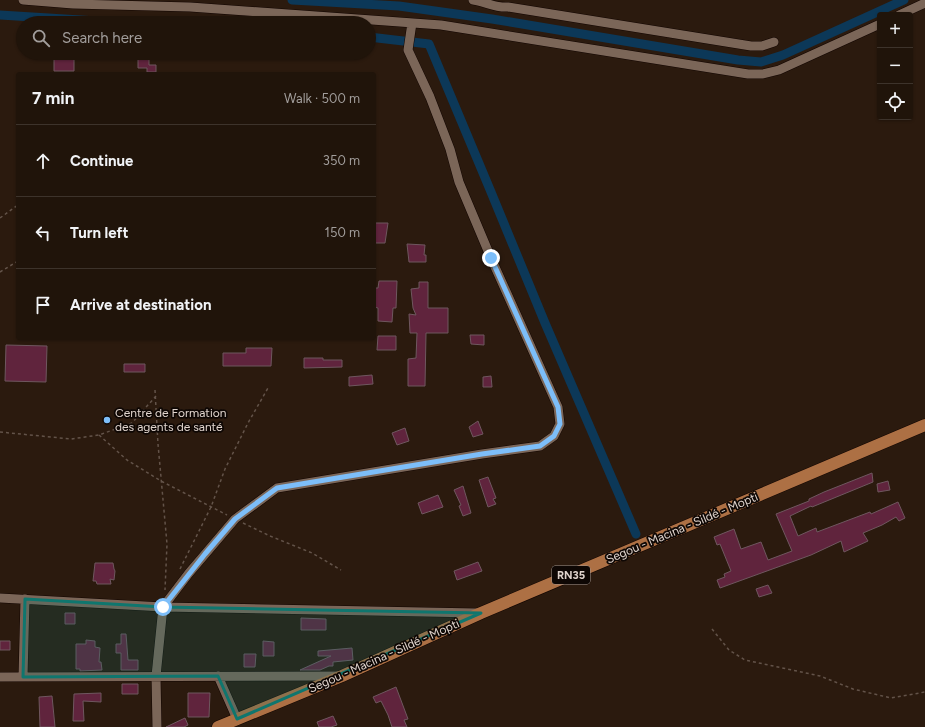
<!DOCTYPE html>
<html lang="en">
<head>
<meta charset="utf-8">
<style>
	:root { --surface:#20140a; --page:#2d2118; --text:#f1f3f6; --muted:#a29e9c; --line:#3d332b }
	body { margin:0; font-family:Figtree,sans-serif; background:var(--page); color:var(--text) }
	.controls { position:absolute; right:12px; top:12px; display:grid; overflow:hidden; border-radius:4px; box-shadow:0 1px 3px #0004 }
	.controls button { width:36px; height:36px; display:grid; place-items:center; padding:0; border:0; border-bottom:1px solid var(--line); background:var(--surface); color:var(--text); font:20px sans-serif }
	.stop { position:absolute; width:12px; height:12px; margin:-9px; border:3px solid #7dbef9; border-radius:50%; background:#fff }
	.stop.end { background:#7dbef9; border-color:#fff; box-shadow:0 1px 4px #0008 }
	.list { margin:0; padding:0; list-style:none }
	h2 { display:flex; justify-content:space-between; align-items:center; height:52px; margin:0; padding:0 16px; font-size:17px }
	h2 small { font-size:13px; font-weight:400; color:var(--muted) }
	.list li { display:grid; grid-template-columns:26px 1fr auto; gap:12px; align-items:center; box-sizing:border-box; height:72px; padding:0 16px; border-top:1px solid var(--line) }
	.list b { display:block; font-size:15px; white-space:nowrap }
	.list em { font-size:13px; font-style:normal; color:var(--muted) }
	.icon { flex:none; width:22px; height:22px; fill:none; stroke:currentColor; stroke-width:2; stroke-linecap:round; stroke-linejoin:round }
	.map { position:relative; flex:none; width:925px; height:727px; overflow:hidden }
	.search { position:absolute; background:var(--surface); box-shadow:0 1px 3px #0004; left:16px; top:16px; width:360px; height:44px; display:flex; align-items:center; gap:10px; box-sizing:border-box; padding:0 14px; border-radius:22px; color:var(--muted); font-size:15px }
	.panel { position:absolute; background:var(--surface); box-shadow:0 1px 3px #0004; left:16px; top:72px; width:360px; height:268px; border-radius:4px }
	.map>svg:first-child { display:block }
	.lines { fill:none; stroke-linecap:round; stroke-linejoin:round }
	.canal { stroke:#0c3858; stroke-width:9 }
	.building { fill:#60243d; stroke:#6f575f }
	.minor-casing { stroke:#120500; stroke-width:10 }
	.primary-casing { stroke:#120500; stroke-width:13 }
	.path { stroke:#635349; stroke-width:1.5; stroke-dasharray:3 3; stroke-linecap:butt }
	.minor { stroke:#7b6658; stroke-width:9 }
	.primary { stroke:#ad7044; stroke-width:12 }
	.route { stroke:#7dbef9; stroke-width:5 }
	.marked { fill:#0f766e; fill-opacity:0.2; stroke:#0f766e; stroke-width:3; stroke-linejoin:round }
	.poi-dot { fill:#7dbef9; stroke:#0e0704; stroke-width:1.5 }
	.labels { text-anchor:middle; stroke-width:3.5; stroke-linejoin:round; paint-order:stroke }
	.shield { fill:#0e0704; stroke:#a19691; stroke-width:1 }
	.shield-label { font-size:11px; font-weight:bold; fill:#e0d4cd }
	.poi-label { font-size:12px; fill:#e0d4cd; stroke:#0e0704; text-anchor:start }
	.street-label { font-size:12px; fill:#e0d4cd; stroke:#0e0704 }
</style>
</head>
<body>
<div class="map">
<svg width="925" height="727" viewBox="0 0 925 727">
	<rect width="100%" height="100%" fill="#2b1a0e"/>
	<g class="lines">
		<path class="canal" d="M292 0 399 6 492 19 738 60 761 62 783 55 904 0
			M0 15 129 23
			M369 37 429 44 491 192 545 323 636 534"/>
	</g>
	<path class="building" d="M138 58H149V65H156V72H147V68H138Z
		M54 59H74V71H54Z
		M374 223H388L385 243H374Z
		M407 244 425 245 424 255H426V262H409Z
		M379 281H397L396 308H393L392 322 378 321V308L374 307V288H378Z
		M419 282H428V308H448V333H426L425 386H408V359L416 358 417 333H410L409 314 416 315 413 308 411 289 419 288Z
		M470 335H484V345L471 344Z
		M378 336H396V350H377Z
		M6 345 47 346 46 382 5 381Z
		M246 348H272L271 366H223V353H246Z
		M304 358H323V360H342V367L304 368Z
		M124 364H145V372H124Z
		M372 375 373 384 349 386V377Z
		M491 376 492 387H483V377Z
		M478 421 483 434 473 437 469 427Z
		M405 428 409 441 397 445 392 433Z
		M872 473 873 482 812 507 811 506 790 516 798 536 816 528 817 532 870 512 871 514 898 502 905 518 899 521 896 517 882 525 863 533 868 541 844 552 841 541 811 555 720 588 717 580 725 577 724 574 731 571 720 544 717 545 714 537 734 529 741 549 761 542 768 560 792 551 776 514 809 501V499L824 492Z
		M488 477 496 498 493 499 496 504 488 507 479 480Z
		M888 481 890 490 878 492 877 484Z
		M463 486 471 513 463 516 459 506 461 505 454 490Z
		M438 495 443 507 422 514 418 503Z
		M478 562 482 571 457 580 454 571Z
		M95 563H113L114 569 115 571 114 580 110 579 111 584H97L96 581H93Z
		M768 585 772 593 759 597 756 589Z
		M65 613H75V624H65Z
		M301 618 326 619V630H301Z
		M121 634H126L128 660H138V670H121V653H116V644H121Z
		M86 640 95 641V647L100 648 99 662H101L102 670 80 671V669H76V644H86Z
		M0 641H10V650H0Z
		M263 641 274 642V656H263Z
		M352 648 353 660 333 662V666H329L320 670H300L331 656H318V651Z
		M244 654H256L255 667H244Z
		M122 684H138V694H122Z
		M396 687 408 719 404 720 407 727H392L388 715 381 701 376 703 373 697Z
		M101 693V702L83 701 84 721H73L74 694Z
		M188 693H210L209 717H188Z
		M52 696 55 727H40L39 697Z
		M333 716 337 725 331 727H319L317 722Z
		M185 718 188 725 184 727H166Z"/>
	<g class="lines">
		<defs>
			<path id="minor" d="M23 0 73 4 190 7 441 25 748 74H763L779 70 880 24
				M473 0C487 2 494 8 508 7L751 46H762L774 42
				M899 15 925 3
				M0 598 163 607 477 613
				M218 676 237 719
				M0 677 339 676
				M23 677 25 599
				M157 727 156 676 163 607 189 573 235 519 277 488 482 454 540 446 554 436 560 424 558 407 491 258 459 182 450 149 430 97 408 50 412 23"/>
			<path id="primary" d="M218 727 342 676 481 613 925 425"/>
		</defs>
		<use href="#minor" class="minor-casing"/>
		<use href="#primary" class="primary-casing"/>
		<path class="path" d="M0 218 18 205
			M0 272 18 261
			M155 390 158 444 167 544 165 590
			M0 432 71 439 99 435 132 423 156 396
			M99 435 127 460 161 481 227 515
			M243 523 270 536 312 553 341 570
			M180 569 211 507 225 469 248 423 268 388
			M712 629 729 650 745 660 820 676 853 689 891 698 925 692"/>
		<use href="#minor" class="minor"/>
		<use href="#primary" class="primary"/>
	</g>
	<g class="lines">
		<path class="route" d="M163 607 205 554 235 519 277 488 482 454 540 446 554 436 560 424 558 407 491 258"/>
	</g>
	<path class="marked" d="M25 599 163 607 481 613 237 719 218 676 23 677Z"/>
	<circle class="poi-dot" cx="107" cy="420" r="4"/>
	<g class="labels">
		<rect class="shield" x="552" y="566" width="38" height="18" rx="3"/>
		<g class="shield-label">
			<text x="571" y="579">RN35</text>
		</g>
		<g class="poi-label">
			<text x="115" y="417">Centre de Formation<tspan x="115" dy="14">des agents de santé</tspan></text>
		</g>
		<g class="street-label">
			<text transform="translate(682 528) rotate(-23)" y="4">Segou - Macina - Sildé - Mopti</text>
			<text transform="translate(384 656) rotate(-24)" y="4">Segou - Macina - Sildé - Mopti</text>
		</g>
	</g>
</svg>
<div class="controls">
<button>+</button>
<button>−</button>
<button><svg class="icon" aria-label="locate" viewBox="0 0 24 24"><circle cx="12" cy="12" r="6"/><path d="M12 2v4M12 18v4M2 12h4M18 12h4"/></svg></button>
</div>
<div class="stop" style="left:163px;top:607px"></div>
<div class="stop end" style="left:491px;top:258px"></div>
<div class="search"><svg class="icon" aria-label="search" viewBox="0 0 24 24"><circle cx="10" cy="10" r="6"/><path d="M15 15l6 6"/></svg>Search here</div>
<section class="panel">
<h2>7 min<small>Walk · 500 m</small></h2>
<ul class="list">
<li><svg class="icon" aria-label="ahead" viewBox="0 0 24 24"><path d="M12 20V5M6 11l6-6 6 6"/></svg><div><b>Continue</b></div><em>350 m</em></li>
<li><svg class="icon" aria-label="left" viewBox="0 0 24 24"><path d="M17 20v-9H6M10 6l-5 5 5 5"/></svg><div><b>Turn left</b></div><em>150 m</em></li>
<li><svg class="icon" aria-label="arrive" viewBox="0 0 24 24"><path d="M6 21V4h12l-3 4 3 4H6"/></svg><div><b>Arrive at destination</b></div></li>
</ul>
</section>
</div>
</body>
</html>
